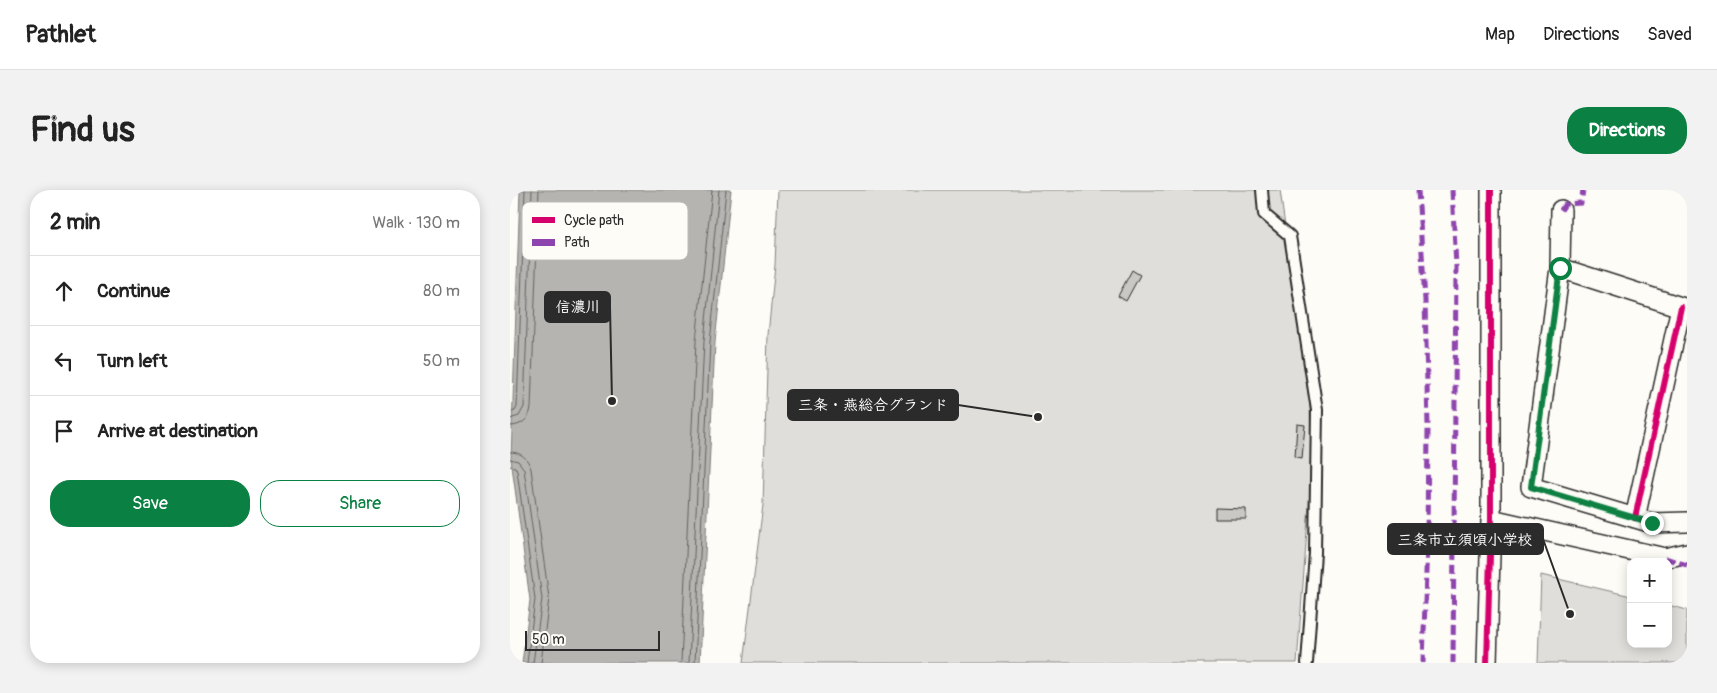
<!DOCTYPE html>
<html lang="en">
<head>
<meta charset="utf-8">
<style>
	:root { --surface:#fff; --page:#f2f2f2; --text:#222; --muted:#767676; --line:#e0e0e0; --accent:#0b8043 }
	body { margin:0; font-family:Pangolin,"Klee One",sans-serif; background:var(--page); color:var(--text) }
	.controls { position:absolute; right:15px; bottom:15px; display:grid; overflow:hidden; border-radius:10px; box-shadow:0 2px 12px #0003 }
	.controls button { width:45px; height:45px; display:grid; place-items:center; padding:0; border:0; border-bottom:1px solid var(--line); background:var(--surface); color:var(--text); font:25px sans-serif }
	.scale { position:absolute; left:15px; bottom:12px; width:135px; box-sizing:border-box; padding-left:5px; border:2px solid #2b2b2b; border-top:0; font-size:14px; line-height:18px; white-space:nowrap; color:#2b2b2b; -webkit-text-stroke:4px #fdfcf7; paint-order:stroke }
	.stop { position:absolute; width:15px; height:15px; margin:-11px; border:4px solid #0b8043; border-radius:50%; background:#fff }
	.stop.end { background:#0b8043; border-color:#fff; box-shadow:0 1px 5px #0008 }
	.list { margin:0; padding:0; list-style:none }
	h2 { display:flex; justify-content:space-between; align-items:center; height:65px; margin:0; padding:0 20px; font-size:21px }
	h2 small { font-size:16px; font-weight:400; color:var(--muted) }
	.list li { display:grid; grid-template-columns:32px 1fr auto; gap:15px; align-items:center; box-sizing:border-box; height:70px; padding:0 20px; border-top:1px solid var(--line) }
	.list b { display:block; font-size:19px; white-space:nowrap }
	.list em { font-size:16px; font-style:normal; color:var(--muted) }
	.actions { display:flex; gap:10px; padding:15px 20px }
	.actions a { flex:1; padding:11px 0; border:1px solid var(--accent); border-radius:20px; text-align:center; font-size:18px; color:var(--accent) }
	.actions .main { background:var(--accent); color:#fff }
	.icon { flex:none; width:28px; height:28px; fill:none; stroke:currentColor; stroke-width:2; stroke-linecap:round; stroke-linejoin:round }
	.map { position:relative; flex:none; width:1177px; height:473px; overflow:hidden; border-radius:20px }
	header { display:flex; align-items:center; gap:30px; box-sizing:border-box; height:70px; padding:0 25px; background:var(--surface); border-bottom:1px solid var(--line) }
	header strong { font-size:24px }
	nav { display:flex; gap:28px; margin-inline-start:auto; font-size:18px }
	.intro { display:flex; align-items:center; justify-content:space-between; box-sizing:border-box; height:120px; padding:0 30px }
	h1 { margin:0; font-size:35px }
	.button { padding:12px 22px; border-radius:20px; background:var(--accent); color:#fff; font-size:18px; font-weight:700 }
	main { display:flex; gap:30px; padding:0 30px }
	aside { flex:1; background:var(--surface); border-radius:20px; box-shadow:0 2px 12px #0003 }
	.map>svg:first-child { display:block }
	.green { fill:#dfdeda; stroke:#858482 }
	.water { fill:#b5b4b1; stroke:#7e7d7b }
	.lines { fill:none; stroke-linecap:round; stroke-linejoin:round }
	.shore { stroke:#626261; stroke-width:1 }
	.building { fill:#c9c8c4; stroke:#2b2b2b }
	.lane-casing { stroke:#2b2b2b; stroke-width:14 }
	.street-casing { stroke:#2b2b2b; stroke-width:22 }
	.lane { stroke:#fdfcf7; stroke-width:10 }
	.street { stroke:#fdfcf7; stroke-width:19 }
	.quiet { stroke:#8e44ad; stroke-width:5; stroke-dasharray:10 5; stroke-linecap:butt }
	.cycleway-casing { stroke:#fdfcf7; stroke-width:9 }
	.cycleway { stroke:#d6006c; stroke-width:6 }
	.route { stroke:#0b8043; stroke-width:6 }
	.key { fill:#fdfcf7; stroke:#bebdba; stroke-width:1 }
	.key-label { font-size:14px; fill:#2b2b2b }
	.leader { fill:none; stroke:#2b2b2b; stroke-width:2 }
	.callout-dot { fill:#2b2b2b; stroke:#fdfcf7; stroke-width:2 }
	.callout { fill:#2b2b2b; stroke:#2b2b2b; stroke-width:2 }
	.callout-label { font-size:15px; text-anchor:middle; font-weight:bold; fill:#fff }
</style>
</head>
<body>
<header>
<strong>Pathlet</strong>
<nav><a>Map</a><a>Directions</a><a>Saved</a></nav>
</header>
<div class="intro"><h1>Find us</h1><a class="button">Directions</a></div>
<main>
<aside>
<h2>2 min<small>Walk · 130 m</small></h2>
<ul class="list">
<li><svg class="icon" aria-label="ahead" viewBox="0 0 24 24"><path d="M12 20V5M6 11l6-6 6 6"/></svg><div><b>Continue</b></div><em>80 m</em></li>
<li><svg class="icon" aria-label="left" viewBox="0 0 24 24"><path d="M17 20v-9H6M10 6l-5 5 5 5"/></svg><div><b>Turn left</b></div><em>50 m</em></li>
<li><svg class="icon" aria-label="arrive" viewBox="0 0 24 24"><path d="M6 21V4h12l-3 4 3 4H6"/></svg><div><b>Arrive at destination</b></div></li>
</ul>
<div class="actions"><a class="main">Save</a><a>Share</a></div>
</aside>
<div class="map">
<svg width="1177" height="473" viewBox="0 0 1177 473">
	<rect width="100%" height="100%" fill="#fdfcf7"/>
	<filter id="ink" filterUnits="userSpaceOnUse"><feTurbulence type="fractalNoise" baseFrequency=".02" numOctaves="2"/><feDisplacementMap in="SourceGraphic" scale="10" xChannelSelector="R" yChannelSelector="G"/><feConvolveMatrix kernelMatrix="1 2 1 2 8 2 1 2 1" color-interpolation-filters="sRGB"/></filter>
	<g filter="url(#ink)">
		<path class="green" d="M268 0H770L800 217 802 275 787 473H233L253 315 258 145 265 75Z
			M1031 385 1121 406V454H1158V415L1177 420V473H1028Z"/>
		<path class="water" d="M10 0H221L205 152 190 473H12L20 410 1 269Z"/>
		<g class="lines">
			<path class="shore" d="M0 222 5 221 7 217 15 0
				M0 229 9 226 14 217 22 0
				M0 236C12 236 19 229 21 218L29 0
				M0 262C11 262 18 268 21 279L39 408 31 473
				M0 269 8 271 14 279 32 409 23 473
				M0 276 5 277 7 281 25 409 17 473
				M171 473 186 151 202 0
				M179 473 194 151 209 0
				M185 473 200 152 216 0"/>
		</g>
		<path class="building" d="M622 80 630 85 616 111 608 106Z
			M787 234 795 235 792 268 785 267Z
			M705 318 736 319V329H705Z"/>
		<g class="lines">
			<defs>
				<path id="lane" d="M752 0 754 24 780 46 807 220 805 363 797 473"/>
				<path id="street" d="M1051 20 1050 78 1021 297 1142 333 1177 332
					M1050 78 1177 119
					M1125 328 1171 117
					M981 329 1155 368 1177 363
					M977 473 981 329V0"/>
			</defs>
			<use href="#lane" class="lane-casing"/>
			<use href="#street" class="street-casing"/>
			<use href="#lane" class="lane"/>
			<use href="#street" class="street"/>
			<path class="quiet" d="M908 0 915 110 918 237 917 352 913 473
				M942 0 946 76 943 473
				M1051 20 1055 14 1071 13 1073 0
				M1155 368 1177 375"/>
			<defs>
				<path id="cycleway" d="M1125 328 1171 117
					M977 473 981 329V0"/>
			</defs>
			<use href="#cycleway" class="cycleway-casing"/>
			<use href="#cycleway" class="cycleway"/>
		</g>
	</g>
	<g class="lines" filter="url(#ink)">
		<path class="route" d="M1050 78 1021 297 1142 333"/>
	</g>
	<rect x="12" y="12" width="166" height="58" rx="8" class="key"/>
	<rect x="22" y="27" width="23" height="6" fill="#d6006c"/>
	<rect x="22" y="49" width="23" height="7" fill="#8e44ad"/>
	<g class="key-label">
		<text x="54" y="35">Cycle path</text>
		<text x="54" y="57">Path</text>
	</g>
	<path class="leader" d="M102 211L100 117M528 227L448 215M1060 424L1033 349"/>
	<g class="callout-dot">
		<circle cx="102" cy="211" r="5"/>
		<circle cx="528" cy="227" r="5"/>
		<circle cx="1060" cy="424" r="5"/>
	</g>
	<g class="callout">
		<rect x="35" y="102" width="65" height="30" rx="5"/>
		<rect x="278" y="200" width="170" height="30" rx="5"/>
		<rect x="878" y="334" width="155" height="30" rx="5"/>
	</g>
	<g class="callout-label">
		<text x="68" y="122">信濃川</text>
		<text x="363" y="220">三条・燕総合グランド</text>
		<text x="955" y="355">三条市立須頃小学校</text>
	</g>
</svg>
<div class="controls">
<button>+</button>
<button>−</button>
</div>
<div class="scale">50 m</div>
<div class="stop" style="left:1050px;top:78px"></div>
<div class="stop end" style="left:1142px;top:333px"></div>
</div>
</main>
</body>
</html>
